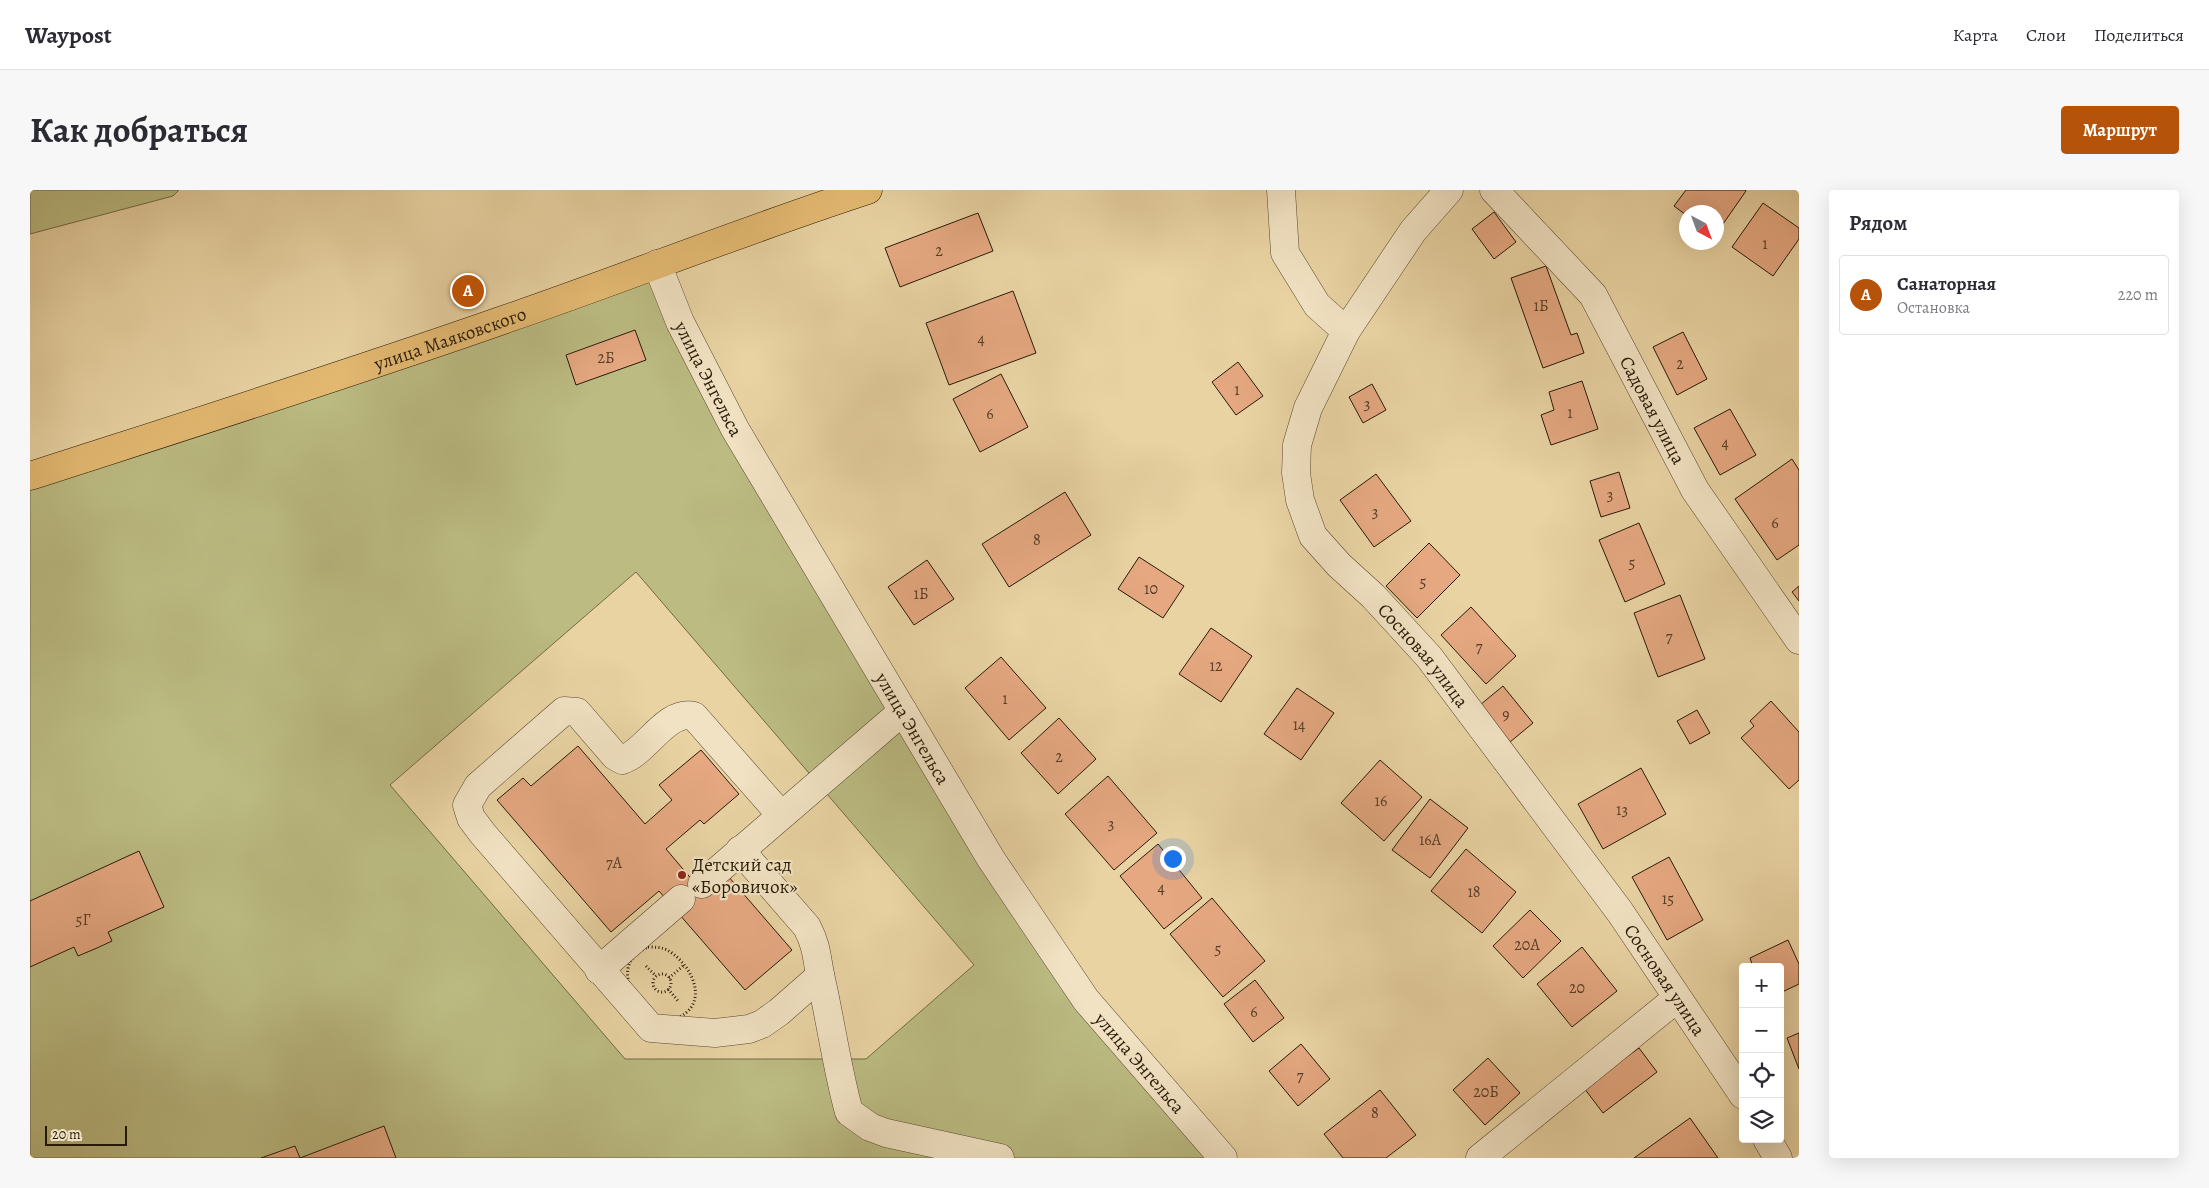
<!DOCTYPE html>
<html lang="ru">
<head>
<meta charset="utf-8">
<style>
	:root { --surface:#fff; --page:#f7f7f7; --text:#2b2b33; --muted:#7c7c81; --line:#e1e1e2; --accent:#b45309 }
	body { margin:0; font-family:Alegreya,serif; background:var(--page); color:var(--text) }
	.controls { position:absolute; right:15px; bottom:15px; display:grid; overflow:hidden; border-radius:5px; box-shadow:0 5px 20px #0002 }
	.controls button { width:45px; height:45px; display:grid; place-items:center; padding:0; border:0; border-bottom:1px solid var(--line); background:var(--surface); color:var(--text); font:25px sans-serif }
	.compass { position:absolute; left:1649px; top:15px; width:45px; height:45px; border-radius:50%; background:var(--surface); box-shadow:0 5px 20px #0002; rotate:139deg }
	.scale { position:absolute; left:15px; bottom:12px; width:82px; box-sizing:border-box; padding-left:5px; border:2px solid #271a07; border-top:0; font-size:14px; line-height:18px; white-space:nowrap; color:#271a07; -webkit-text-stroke:4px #f1e2c3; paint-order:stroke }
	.you { position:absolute; left:1142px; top:668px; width:18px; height:18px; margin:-12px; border:4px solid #fff; border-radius:50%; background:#1a73e8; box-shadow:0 0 0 8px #1a73e833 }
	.badge { display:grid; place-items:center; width:32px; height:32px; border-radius:50%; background:var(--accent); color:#fff; font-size:16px; font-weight:700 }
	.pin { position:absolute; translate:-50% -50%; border:2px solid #fff; box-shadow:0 1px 5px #0006 }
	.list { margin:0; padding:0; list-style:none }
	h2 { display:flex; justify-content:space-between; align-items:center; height:65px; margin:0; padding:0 20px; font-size:21px }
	h2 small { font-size:16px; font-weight:400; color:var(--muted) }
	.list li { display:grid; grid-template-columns:32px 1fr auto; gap:15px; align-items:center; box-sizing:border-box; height:80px; margin:0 10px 10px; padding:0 10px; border:1px solid var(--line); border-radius:5px }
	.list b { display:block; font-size:19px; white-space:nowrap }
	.list p { margin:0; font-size:16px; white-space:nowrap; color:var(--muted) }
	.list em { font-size:16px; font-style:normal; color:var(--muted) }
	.icon { flex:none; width:28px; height:28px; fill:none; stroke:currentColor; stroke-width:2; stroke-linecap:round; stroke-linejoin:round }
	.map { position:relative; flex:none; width:1769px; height:968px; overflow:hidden; border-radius:5px }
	header { display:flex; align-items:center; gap:30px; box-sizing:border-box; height:70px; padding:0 25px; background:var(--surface); border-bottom:1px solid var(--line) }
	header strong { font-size:24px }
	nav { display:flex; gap:28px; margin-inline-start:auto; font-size:18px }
	.intro { display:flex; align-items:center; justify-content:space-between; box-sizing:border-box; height:120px; padding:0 30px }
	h1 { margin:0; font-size:35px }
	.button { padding:12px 22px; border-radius:5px; background:var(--accent); color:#fff; font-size:18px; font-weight:700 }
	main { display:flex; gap:30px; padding:0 30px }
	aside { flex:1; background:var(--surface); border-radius:5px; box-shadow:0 5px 20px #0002 }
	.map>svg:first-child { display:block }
	.green { fill:#bbbb82; stroke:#716a44; fill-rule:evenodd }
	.building { fill:#e5a881; stroke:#271a07 }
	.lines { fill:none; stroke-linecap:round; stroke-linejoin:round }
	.minor-casing { stroke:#58482e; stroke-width:29 }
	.major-casing { stroke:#271a07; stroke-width:29 }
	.path { stroke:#271a07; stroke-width:3; stroke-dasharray:1 2.5; stroke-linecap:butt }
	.minor { stroke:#f1e2c3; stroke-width:28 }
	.major { stroke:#e4ba72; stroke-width:28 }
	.poi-dot { fill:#8f2418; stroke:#f1e2c3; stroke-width:2 }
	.labels { text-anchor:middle; stroke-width:4.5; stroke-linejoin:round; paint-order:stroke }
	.number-label { font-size:16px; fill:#563e26 }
	.street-label { font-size:19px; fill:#271a07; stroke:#f1e2c3 }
	.poi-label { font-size:19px; fill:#271a07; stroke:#f1e2c3; text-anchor:start }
</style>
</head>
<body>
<header>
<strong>Waypost</strong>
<nav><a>Карта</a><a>Слои</a><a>Поделиться</a></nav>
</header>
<div class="intro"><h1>Как добраться</h1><a class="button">Маршрут</a></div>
<main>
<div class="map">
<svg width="1769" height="968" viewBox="0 0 1769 968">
	<rect width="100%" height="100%" fill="#e9d3a3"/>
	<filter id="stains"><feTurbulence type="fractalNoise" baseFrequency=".004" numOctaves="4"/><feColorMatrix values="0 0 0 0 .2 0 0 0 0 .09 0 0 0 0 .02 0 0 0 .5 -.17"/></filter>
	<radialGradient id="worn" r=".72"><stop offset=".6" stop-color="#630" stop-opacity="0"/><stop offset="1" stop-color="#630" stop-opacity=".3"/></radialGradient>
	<path class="green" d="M0 0H149L143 6 0 44Z
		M627 74 961 669 1193 968H0V286ZM606 382 944 775 836 869H595L360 595Z"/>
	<path class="building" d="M1656 0H1715L1716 1 1686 44V22H1656V25L1644 16Z
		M1733 13 1769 38V49L1743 86 1702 57Z
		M1464 22 1486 52 1464 69 1442 39Z
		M948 23 963 61 870 97 855 58Z
		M1516 76 1541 145 1547 143 1554 163 1513 178 1481 88Z
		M983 101 1006 163 919 195 896 133Z
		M605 140 616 170 546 195 536 165Z
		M1653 142 1677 189 1647 205 1623 157Z
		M1208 172 1233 206 1206 225 1182 192Z
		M971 184 998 237 950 262 923 209Z
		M1552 191 1568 239 1521 255 1511 225 1524 220 1519 202Z
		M1342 194 1356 220 1333 233 1319 207Z
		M1700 219 1726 265 1690 285 1664 238Z
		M1762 269 1769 280V355L1747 370 1705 309Z
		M1589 282 1600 318 1571 327 1560 291Z
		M1346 284 1381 331 1344 357 1310 310Z
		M1035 302 1061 345 979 397 952 354Z
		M1609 333 1635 394 1595 412 1569 350Z
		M1399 353 1430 385 1387 428 1356 396Z
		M1109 367 1154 396 1133 428 1088 399Z
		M897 370 924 409 884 435 858 397Z
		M1769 396V411L1762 402Z
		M1650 405 1675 469 1628 487 1604 423Z
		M1441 417 1486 466 1456 494 1411 445Z
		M1181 438 1222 466 1191 512 1149 484Z
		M971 467 1016 518 979 550 935 498Z
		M1473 496 1503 533 1480 552 1450 515Z
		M1267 498 1304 523 1271 570 1234 544Z
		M1741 511 1769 542V590L1759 599 1711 548 1724 536 1720 531Z
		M1667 520 1680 543 1660 554 1647 531Z
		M1029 528 1066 569 1028 604 991 563Z
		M548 556 615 634 642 610 629 595 671 560 709 604 674 634 670 630 636 659 675 705 698 686 762 760 715 800 629 701 581 742 467 610 493 588 501 596Z
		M1350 570 1392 607 1354 651 1311 613Z
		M1611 578 1636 624 1573 659 1548 614Z
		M1078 586 1127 643 1084 680 1035 624Z
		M1400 609 1438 638 1400 688 1362 660Z
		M1128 654 1172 708 1134 739 1090 686Z
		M1436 659 1486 702 1452 743 1401 701Z
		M109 661 134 717 78 742 82 751 67 758 48 766 44 757 0 777V711Z
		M1639 667 1673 730 1637 750 1602 687Z
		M1182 708 1235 771 1193 807 1140 744Z
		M1500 720 1531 751 1493 788 1463 756Z
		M1758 750 1769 774V794L1750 803V777H1723L1720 768Z
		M1552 757 1587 801 1542 837 1507 794Z
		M1225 790 1254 828 1223 852 1194 814Z
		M1769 843V879L1757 848Z
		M1271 854 1300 889 1268 916 1239 881Z
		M1609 858 1627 882 1573 923 1554 898Z
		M1458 868 1490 903 1455 935 1423 900Z
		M1350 900 1386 945 1356 968H1313L1294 944Z
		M1660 928 1688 968H1604Z
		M354 936 366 968H231L265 956 270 968Z"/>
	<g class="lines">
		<defs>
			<g id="minor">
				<path id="s1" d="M1251 0 1255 63 1287 115 1316 141 1278 218 1267 255 1266 283 1270 310 1283 346 1309 375 1343 406 1399 467 1590 722 1713 905"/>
				<path id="s2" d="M1464 0 1563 105 1665 300 1769 450"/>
				<path id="s3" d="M627 74 650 132 705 239 961 669 1056 810 1193 968"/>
				<path d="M1316 141 1383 41 1419 0"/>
				<path d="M751 625 664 526C636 519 616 563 592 570L585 566 547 522 534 521 448 596 437 615 441 628 453 644 621 838 685 843 719 839 732 834 749 822 790 786"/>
				<path d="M710 660 777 737C788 759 786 767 791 789 801 833 807 879 819 922L840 937 856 943 970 968"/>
				<path d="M672 694 873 521"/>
				<path d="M569 780 651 709"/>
				<path d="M1737 949 1748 968"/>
				<path d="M1450 968 1646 809"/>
			</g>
			<g id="major">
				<path id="s4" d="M0 286C158 235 316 185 473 130 595 88 715 40 838 0"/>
			</g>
		</defs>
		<use href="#minor" class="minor-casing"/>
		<use href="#major" class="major-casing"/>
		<path class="path" d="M618 757C625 757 631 757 637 760 656 770 676 801 659 820 628 854 565 778 618 757Z
			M616 776 626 786
			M623 793a9 9 0 1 1 18 0a9 9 0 1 1-18 0Z
			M639 788 653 776
			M638 799 649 812"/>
		<use href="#minor" class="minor"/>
		<use href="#major" class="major"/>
	</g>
	<circle class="poi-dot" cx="652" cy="685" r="5"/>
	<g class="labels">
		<g class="number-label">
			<text x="1735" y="59">1</text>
			<text x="909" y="66">2</text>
			<text x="1511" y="121">1Б</text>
			<text x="951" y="154">4</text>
			<text x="576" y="173">2Б</text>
			<text x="1650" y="179">2</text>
			<text x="1207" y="205">1</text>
			<text x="1337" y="219">3</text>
			<text x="1540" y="228">1</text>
			<text x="960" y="229">6</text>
			<text x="1695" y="258">4</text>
			<text x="1580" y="310">3</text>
			<text x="1345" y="327">3</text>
			<text x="1745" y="338">6</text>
			<text x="1007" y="355">8</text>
			<text x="1602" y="378">5</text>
			<text x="1393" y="397">5</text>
			<text x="1121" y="404">10</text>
			<text x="891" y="409">1Б</text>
			<text x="1639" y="452">7</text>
			<text x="1449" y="462">7</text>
			<text x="1186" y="481">12</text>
			<text x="975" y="514">1</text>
			<text x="1476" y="530">9</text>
			<text x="1269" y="540">14</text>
			<text x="1029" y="572">2</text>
			<text x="1351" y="616">16</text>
			<text x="1592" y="625">13</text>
			<text x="1081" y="639">3</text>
			<text x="1400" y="655">16А</text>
			<text x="584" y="678">7А</text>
			<text x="1131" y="703">4</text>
			<text x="1444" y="707">18</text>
			<text x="1638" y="714">15</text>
			<text x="53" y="735">5Г</text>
			<text x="1497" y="760">20А</text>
			<text x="1188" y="764">5</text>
			<text x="1547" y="803">20</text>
			<text x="1224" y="827">6</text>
			<text x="1270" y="891">7</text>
			<text x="1456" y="907">20Б</text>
			<text x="1345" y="928">8</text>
		</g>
		<g class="street-label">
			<text dy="7" stroke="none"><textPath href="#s4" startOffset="442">улица Маяковского</textPath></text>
			<text dy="7" stroke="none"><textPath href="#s3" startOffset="126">улица Энгельса</textPath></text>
			<text dy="7" stroke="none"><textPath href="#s2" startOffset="274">Садовая улица</textPath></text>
			<text dy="7" stroke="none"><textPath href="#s1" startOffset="544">Сосновая улица</textPath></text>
			<text dy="7" stroke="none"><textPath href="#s3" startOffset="531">улица Энгельса</textPath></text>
			<text dy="7" stroke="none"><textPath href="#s1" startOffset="949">Сосновая улица</textPath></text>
			<text dy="7" stroke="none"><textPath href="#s3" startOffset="936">улица Энгельса</textPath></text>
		</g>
		<g class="poi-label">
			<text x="662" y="681">Детский сад<tspan x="662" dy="22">«Боровичок»</tspan></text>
		</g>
	</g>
	<rect width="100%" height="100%" filter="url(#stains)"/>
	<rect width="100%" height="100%" fill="url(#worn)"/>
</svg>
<div class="controls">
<button>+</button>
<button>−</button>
<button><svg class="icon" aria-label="locate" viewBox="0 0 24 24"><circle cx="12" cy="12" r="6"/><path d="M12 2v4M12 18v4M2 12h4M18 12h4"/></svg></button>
<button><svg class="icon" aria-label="layers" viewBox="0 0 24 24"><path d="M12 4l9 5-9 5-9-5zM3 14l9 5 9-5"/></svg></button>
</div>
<svg class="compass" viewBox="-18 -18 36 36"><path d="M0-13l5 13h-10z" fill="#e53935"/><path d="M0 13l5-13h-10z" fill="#7c7c81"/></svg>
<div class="scale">20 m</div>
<div class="you"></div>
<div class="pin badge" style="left:438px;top:101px">A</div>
</div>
<aside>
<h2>Рядом<small></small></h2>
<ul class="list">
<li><span class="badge">A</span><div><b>Санаторная</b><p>Остановка</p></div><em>220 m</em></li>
</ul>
</aside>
</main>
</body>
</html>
